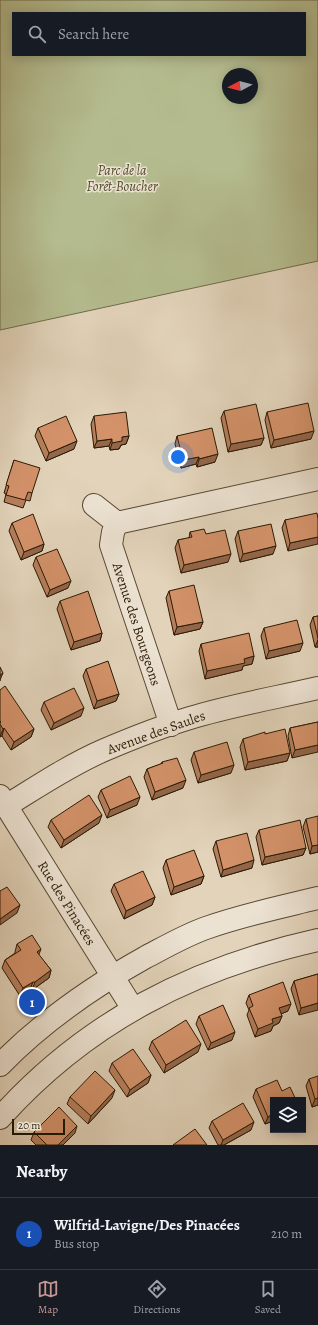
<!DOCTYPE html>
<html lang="en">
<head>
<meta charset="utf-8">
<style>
	:root { --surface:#171b24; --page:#20242c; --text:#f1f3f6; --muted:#9ea1a6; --line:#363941; --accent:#c59692 }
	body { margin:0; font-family:Alegreya,serif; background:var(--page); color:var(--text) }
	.controls { position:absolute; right:12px; bottom:12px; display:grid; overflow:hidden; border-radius:0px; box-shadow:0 2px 10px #0003 }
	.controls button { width:36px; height:36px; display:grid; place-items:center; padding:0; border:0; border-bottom:1px solid var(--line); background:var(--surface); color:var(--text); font:20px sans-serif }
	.compass { position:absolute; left:222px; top:68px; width:36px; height:36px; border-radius:50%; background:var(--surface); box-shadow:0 2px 10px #0003; rotate:263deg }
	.scale { position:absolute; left:12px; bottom:10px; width:53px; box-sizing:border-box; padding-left:4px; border:2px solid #291a04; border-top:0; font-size:11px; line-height:14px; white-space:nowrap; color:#291a04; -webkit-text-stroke:3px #ece2d2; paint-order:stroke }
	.you { position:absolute; left:178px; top:457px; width:14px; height:14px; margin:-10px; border:3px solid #fff; border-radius:50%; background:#1a73e8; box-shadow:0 0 0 6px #1a73e833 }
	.badge { display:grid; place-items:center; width:26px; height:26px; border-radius:50%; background:var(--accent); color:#fff; font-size:13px; font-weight:700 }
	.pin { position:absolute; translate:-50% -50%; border:2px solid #fff; box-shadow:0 1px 4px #0006 }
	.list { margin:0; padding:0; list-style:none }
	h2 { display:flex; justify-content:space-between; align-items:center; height:52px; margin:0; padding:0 16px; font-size:17px }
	h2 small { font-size:13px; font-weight:400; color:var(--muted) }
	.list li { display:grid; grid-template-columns:26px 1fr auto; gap:12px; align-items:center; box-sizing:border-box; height:72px; padding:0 16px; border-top:1px solid var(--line) }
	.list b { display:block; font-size:15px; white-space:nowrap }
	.list p { margin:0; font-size:13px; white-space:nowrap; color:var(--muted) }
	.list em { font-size:13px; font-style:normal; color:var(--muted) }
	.icon { flex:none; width:22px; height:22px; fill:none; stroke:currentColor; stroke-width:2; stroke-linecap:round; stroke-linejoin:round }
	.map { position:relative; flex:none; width:318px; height:1145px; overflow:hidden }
	.search { position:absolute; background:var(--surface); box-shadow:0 2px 10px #0003; left:12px; right:12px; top:12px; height:44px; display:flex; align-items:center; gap:10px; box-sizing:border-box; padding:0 14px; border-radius:0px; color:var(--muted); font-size:15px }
	.sheet { height:124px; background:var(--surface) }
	nav { display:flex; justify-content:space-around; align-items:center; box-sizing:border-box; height:56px; border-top:1px solid var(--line); background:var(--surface); font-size:11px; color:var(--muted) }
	nav a { display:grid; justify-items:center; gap:2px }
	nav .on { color:var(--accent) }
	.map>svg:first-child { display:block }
	.green { fill:#b4bc8f; stroke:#6e6b4a; fill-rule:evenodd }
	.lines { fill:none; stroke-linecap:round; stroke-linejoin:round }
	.minor-casing { stroke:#574832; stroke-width:24 }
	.minor { stroke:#ece2d2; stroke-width:22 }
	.wall { fill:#b67e5b; stroke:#291a04 }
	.shaded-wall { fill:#94664a; stroke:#291a04 }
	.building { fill:#d4926a; stroke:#291a04 }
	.labels { text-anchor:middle; stroke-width:3; stroke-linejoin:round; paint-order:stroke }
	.park-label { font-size:14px; font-style:italic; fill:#534b2e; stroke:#ece2d2 }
	.street-label { font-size:14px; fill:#291a04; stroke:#ece2d2 }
</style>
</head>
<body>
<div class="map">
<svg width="318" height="1145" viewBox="0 0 318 1145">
	<rect width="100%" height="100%" fill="#e2d3ba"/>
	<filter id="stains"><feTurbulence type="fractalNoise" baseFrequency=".005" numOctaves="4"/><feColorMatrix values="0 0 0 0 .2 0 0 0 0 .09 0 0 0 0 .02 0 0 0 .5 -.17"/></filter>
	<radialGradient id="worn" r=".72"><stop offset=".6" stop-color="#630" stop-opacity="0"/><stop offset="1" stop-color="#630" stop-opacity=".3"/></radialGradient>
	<path class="green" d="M0 0H318V261L0 330ZM13 13H305V55H13ZM228 74H252V98H228Z"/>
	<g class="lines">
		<defs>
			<path id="minor" d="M94 505 117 523
				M117 523 113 532 111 545 171 725
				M117 523 318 479
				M0 796 133 1009
				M6 806C37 787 68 766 102 751 130 739 160 727 190 718 232 705 275 698 318 688
				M0 1065C43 1021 92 987 146 957 165 947 186 935 206 928 242 915 281 907 318 898
				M0 1118C87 1021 193 968 318 940"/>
		</defs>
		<use href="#minor" class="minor-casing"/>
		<use href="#minor" class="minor"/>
	</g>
	<path class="wall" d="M224 411 264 438 261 445 228 452 221 418Z
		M267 412 311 439 271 448 265 420Z
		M94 416 129 436 126 444 121 445 119 449 110 450 109 446 94 448 91 424Z
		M38 428 74 449 46 461 35 436Z
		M177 436 215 462 197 467 196 464 181 468 175 444Z
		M14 460 32 493 30 501 26 500 23 508 4 502 6 494 4 493Z
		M318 519 288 551 282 528 285 520Z
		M12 523 44 544 42 551 21 560 9 531Z
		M238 531 273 554 240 562 235 539Z
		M190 532 206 534 228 562 181 573 175 548 178 540 189 538Z
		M36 557 68 588 47 597 33 565Z
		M169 591 203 622 200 629 174 635 166 598Z
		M60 601 102 633 100 641 71 650 57 609Z
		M318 616V647H315L310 625 313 617Z
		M264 628 300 651 266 659 261 636Z
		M201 644 254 656 252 664 243 666 242 670 205 679 199 651Z
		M86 669 119 694 116 701 94 709 83 676Z
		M0 690 34 729 31 737 11 750 2 736H0Z
		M44 702 81 716 51 730 41 710Z
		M318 722 292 758 288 736 290 728Z
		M265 734 290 753 287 761 245 770 240 747 243 739Z
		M194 752 231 773 198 783 191 760Z
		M162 762 183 788 152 800 144 777 147 769 161 764Z
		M101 790 137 805 107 818 98 797Z
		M306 819 318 852 310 854 303 827Z
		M51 820 99 823 61 848 48 827Z
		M259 830 306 848 303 855 262 865 256 837Z
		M216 841 252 868 221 877 213 849Z
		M166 860 204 876 201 884 171 895 163 868Z
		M114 884 155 897 152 905 124 919 111 891Z
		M17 944 39 955 51 970 49 978 32 990 30 989 20 996 2 968 5 960 15 953V952Z
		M318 974 299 1015 291 989 294 981Z
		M249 995 288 1011 281 1014 282 1016 279 1023 273 1026 271 1031 255 1037 247 1015 249 1010 246 1003Z
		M199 1016 232 1040 208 1050 196 1024Z
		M152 1041 198 1052 164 1073 149 1049Z
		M112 1063 151 1075 148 1083 127 1097 109 1071Z
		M309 1079 318 1105 312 1107 306 1086Z
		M256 1089 282 1091 273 1100V1121L265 1124 253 1097Z
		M70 1097 112 1098 88 1124 67 1104Z
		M212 1121 251 1130 224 1145H218L209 1128Z
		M34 1132 75 1133 63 1145H36L31 1140Z"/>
	<path class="shaded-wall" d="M314 431 311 439 271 448 274 440Z
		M129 436 126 444 121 445 119 449 110 450 112 443 122 437Z
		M264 438 261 445 228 452 231 444Z
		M112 439 109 446 94 448 97 441Z
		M77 441 74 449 46 461 49 453Z
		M218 454 215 462 197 467 199 459Z
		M199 457 196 464 181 468 183 460Z
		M318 537V544L288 551 290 543Z
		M44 544 42 551 21 560 24 552Z
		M276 546 273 554 240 562 243 554Z
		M231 554 228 562 181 573 184 565Z
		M71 581 68 588 47 597 50 590Z
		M203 622 200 629 174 635 177 627Z
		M102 633 100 641 71 650 74 642Z
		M318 640V647H315Z
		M303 643 300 651 266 659 269 651Z
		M254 656 252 664 243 666 242 670 205 679 207 671 244 659Z
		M3 673 0 680V681V675Z
		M119 694 116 701 94 709 97 701Z
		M84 708 81 716 51 730 54 723Z
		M4 728 2 736 0 737 3 729Z
		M34 729 31 737 11 750 14 742Z
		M318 745V752L292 758 295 750Z
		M290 753 287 761 245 770 248 762Z
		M234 765 231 773 198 783 201 775Z
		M186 780 183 788 152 800 155 792Z
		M140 797 137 805 107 818 110 810Z
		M102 815 99 823 61 848 64 840Z
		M318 845V852L310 854 312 846Z
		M306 848 303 855 262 865 265 857Z
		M254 860 252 868 221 877 223 870Z
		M204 876 201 884 171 895 174 887Z
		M155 897 152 905 124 919 126 911Z
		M20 905 17 913 0 925V919Z
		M41 949 38 957 37 952Z
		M51 970 49 978 32 990 35 982Z
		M33 982 30 989 20 996 23 988Z
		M318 1003V1010L299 1015 301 1008Z
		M291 1004 288 1011 276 1016 279 1008Z
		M282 1016 279 1023 273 1026 271 1031 255 1037 258 1029 272 1019Z
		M235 1032 232 1040 208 1050 211 1043Z
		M201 1044 198 1052 164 1073 166 1065Z
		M151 1075 148 1083 127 1097 130 1090Z
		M115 1090 112 1098 88 1124 91 1116Z
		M318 1098V1105L312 1107 315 1099Z
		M273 1114V1121L265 1124 268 1117Z
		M254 1122 251 1130 224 1145H221L223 1140Z
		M77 1126 75 1133 63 1145H58Z"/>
	<path class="building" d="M308 403 314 431 274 440 267 412Z
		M256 404 264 438 231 444 224 411Z
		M126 412 129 436 122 437V441L112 443V439L97 441 94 416Z
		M66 416 77 441 49 453 38 428Z
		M212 428 218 454 199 459V457L183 460 177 436Z
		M14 460 40 468 32 493 28 492 25 500 6 495 9 486 6 485Z
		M317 513 318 519V537L290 543 285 520Z
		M33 514 44 544 24 552 12 523Z
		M271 524 276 546 243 554 238 531Z
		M204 529 206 534 225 530 231 554 184 565 178 540 192 537 190 532Z
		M57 549 71 581 50 590 36 557Z
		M194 585 203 622 177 627 169 591Z
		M88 591 102 633 74 642 60 601Z
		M318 616V638L313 617Z
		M297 620 303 643 269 651 264 628Z
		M249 633 254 656 244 659 245 663 207 671 201 644Z
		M108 661 119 694 97 701 86 669Z
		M0 667 3 673 0 675Z
		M5 686 34 729 14 742 4 728 3 729 0 724V723L1 722 0 721V690Z
		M74 688 84 708 54 723 44 702Z
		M318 722V745L295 750 290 728Z
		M285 729 290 753 248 762 243 739 265 732V734Z
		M227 742 234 765 201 775 194 752Z
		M177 758 186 780 155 792 147 769 163 763 162 762Z
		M130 776 140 797 110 810 101 790Z
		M89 795 102 815 64 840 51 820Z
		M318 816V845L312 846 306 819Z
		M300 820 306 848 265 857 259 830Z
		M247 833 254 860 223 870 216 841Z
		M194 850 204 876 174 887 166 860Z
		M143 871 155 897 126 911 114 884Z
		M7 887 20 905 0 919V891Z
		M32 935 41 949 37 952 51 970 35 982H33L23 988 5 960 21 950 17 944Z
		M318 974V1003L301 1008 294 981Z
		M283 982 291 1004 279 1008 282 1016 272 1019 273 1023 258 1029 249 1008 253 1006 249 995Z
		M223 1005 235 1032 211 1043 199 1016Z
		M186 1020 201 1044 166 1065 152 1041Z
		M133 1049 151 1075 130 1090 112 1063Z
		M95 1071 115 1090 91 1116 70 1097Z
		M318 1076V1098L315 1099 309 1079Z
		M277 1080 282 1091 290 1087 296 1100H273V1114L268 1117 256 1089Z
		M243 1103 254 1122 223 1140 212 1121Z
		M59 1107 77 1126 58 1145H47L34 1132Z
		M195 1129 207 1145H173Z"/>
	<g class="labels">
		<g class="park-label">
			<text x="122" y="175">Parc de la<tspan x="122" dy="16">Forêt-Boucher</tspan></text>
		</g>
		<g class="street-label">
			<text transform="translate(137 624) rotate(72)" y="5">Avenue des Bourgeons</text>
			<text transform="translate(156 732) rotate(-20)" y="5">Avenue des Saules</text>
			<text transform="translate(67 903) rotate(58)" y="5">Rue des Pinacées</text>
		</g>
	</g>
	<rect width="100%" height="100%" filter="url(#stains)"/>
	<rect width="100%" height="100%" fill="url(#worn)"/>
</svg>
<div class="controls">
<button><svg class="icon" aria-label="layers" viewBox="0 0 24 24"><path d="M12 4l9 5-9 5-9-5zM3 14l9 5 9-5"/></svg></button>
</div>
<svg class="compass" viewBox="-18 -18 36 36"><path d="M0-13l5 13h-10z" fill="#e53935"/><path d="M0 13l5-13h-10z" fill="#9ea1a6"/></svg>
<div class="scale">20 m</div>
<div class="you"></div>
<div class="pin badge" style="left:32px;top:1002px;background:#1a4fb4">1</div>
<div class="search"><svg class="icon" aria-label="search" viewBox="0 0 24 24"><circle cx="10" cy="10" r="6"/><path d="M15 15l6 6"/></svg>Search here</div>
</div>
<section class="sheet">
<h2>Nearby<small></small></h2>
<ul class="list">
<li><span class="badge" style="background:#1a4fb4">1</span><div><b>Wilfrid-Lavigne/Des Pinacées</b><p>Bus stop</p></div><em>210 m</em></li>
</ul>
</section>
<nav>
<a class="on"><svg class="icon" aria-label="map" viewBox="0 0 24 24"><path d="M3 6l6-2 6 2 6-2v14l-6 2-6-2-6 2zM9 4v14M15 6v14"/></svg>Map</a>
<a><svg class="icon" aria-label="directions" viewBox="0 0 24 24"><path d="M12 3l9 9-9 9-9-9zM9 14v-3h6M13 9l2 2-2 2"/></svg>Directions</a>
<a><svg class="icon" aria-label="saved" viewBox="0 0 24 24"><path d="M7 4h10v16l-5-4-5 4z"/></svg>Saved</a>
</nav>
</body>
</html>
